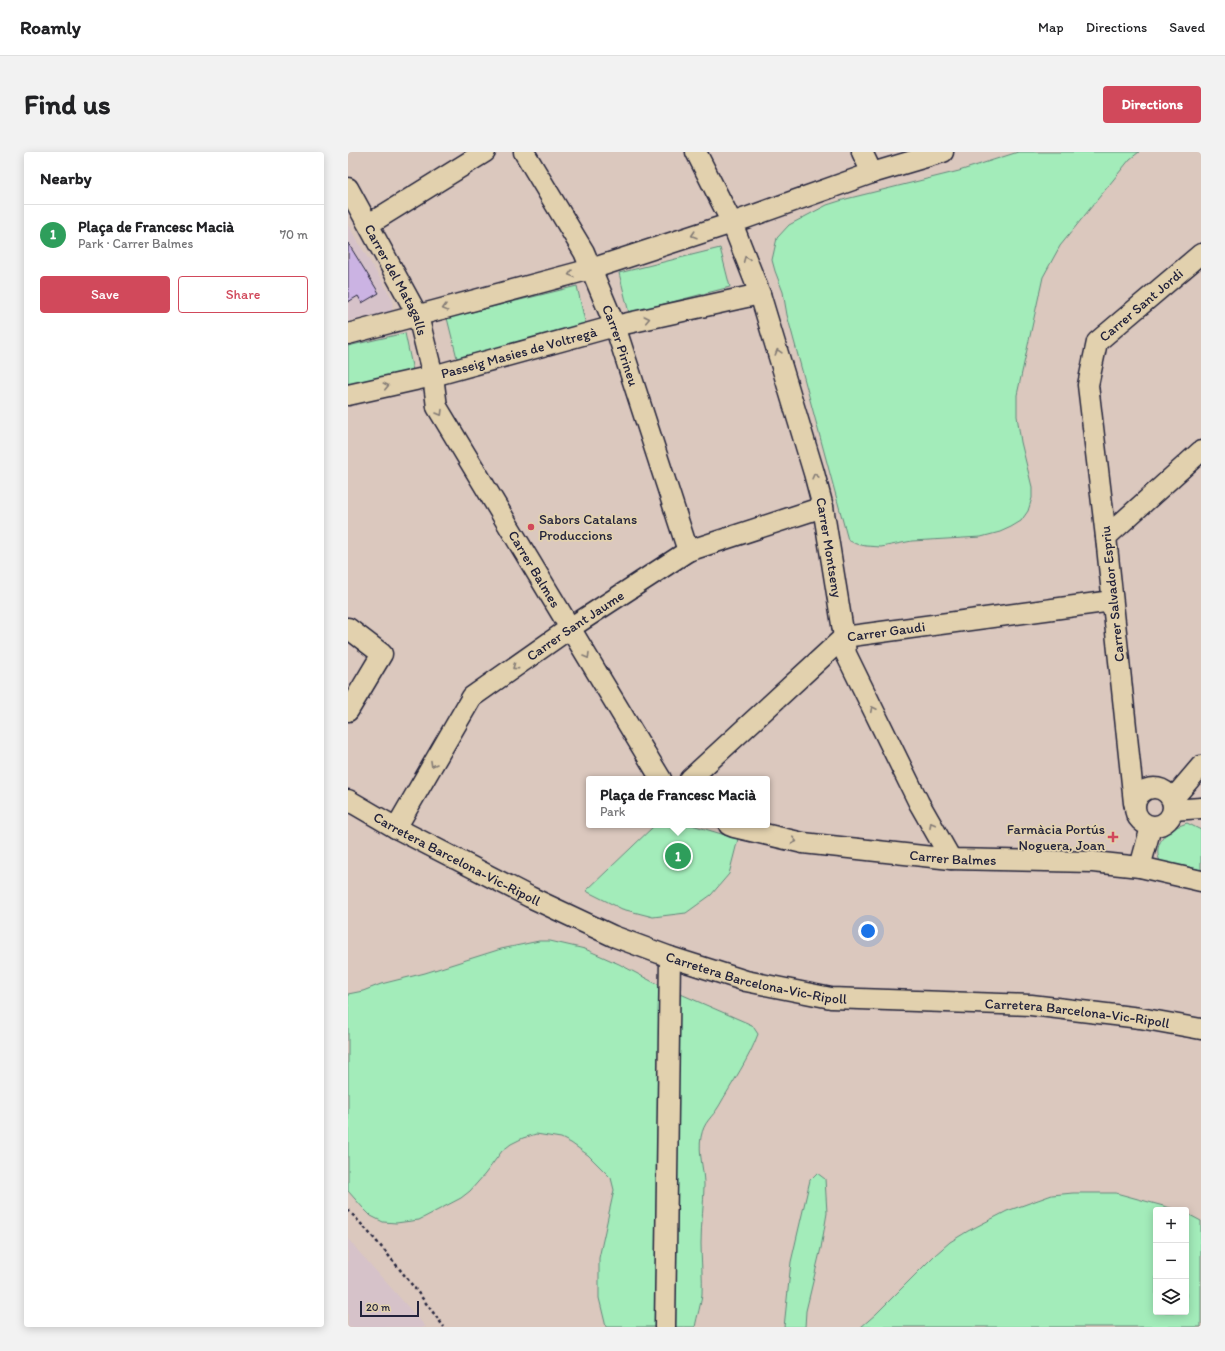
<!DOCTYPE html>
<html lang="en">
<head>
<meta charset="utf-8">
<style>
	:root { --surface:#fff; --page:#f2f2f2; --text:#202124; --muted:#757577; --line:#e0e0e0; --accent:#d1495b }
	body { margin:0; font-family:Itim,sans-serif; background:var(--page); color:var(--text) }
	.controls { position:absolute; right:12px; bottom:12px; display:grid; overflow:hidden; border-radius:4px; box-shadow:0 2px 10px #0003 }
	.controls button { width:36px; height:36px; display:grid; place-items:center; padding:0; border:0; border-bottom:1px solid var(--line); background:var(--surface); color:var(--text); font:20px sans-serif }
	.scale { position:absolute; left:12px; bottom:10px; width:59px; box-sizing:border-box; padding-left:4px; border:2px solid #22223b; border-top:0; font-size:11px; line-height:14px; white-space:nowrap; color:#22223b; -webkit-text-stroke:3px #e2d1ae; paint-order:stroke }
	.you { position:absolute; left:520px; top:779px; width:14px; height:14px; margin:-10px; border:3px solid #fff; border-radius:50%; background:#1a73e8; box-shadow:0 0 0 6px #1a73e833 }
	.badge { display:grid; place-items:center; width:26px; height:26px; border-radius:50%; background:var(--accent); color:#fff; font-size:13px; font-weight:700 }
	.pin { position:absolute; translate:-50% -50%; border:2px solid #fff; box-shadow:0 1px 4px #0006 }
	.popup { position:absolute; left:238px; top:624px; width:184px; height:52px; box-sizing:border-box; display:grid; place-content:center; border-radius:4px; background:var(--surface); filter:drop-shadow(0 1px 3px #0005); font-size:13px; white-space:nowrap; color:var(--muted) }
	.popup b { font-size:15px; color:var(--text) }
	.popup::after { content:''; position:absolute; left:50%; top:100%; margin-left:-8px; border:8px solid transparent; border-top-color:var(--surface) }
	.list { margin:0; padding:0; list-style:none }
	h2 { display:flex; justify-content:space-between; align-items:center; height:52px; margin:0; padding:0 16px; font-size:17px }
	h2 small { font-size:13px; font-weight:400; color:var(--muted) }
	.list li { display:grid; grid-template-columns:26px 1fr auto; gap:12px; align-items:center; box-sizing:border-box; height:60px; padding:0 16px; border-top:1px solid var(--line) }
	.list b { display:block; font-size:15px; white-space:nowrap }
	.list p { margin:0; font-size:13px; white-space:nowrap; color:var(--muted) }
	.list em { font-size:13px; font-style:normal; color:var(--muted) }
	.actions { display:flex; gap:8px; padding:12px 16px }
	.actions a { flex:1; padding:9px 0; border:1px solid var(--accent); border-radius:4px; text-align:center; font-size:14px; color:var(--accent) }
	.actions .main { background:var(--accent); color:#fff }
	.icon { flex:none; width:22px; height:22px; fill:none; stroke:currentColor; stroke-width:2; stroke-linecap:round; stroke-linejoin:round }
	.map { position:relative; flex:none; width:853px; height:1175px; overflow:hidden; border-radius:4px }
	header { display:flex; align-items:center; gap:24px; box-sizing:border-box; height:56px; padding:0 20px; background:var(--surface); border-bottom:1px solid var(--line) }
	header strong { font-size:19px }
	nav { display:flex; gap:22px; margin-inline-start:auto; font-size:14px }
	.intro { display:flex; align-items:center; justify-content:space-between; box-sizing:border-box; height:96px; padding:0 24px }
	h1 { margin:0; font-size:28px }
	.button { padding:10px 18px; border-radius:4px; background:var(--accent); color:#fff; font-size:14px; font-weight:700 }
	main { display:flex; gap:24px; padding:0 24px }
	aside { flex:1; background:var(--surface); border-radius:4px; box-shadow:0 2px 10px #0003 }
	.map>svg:first-child { display:block }
	.built { fill:#d6c2c9 }
	.green { fill:#a3ecba; stroke:#62877a }
	.building { fill:#cbb3e3; stroke:#22223b }
	.lines { fill:none; stroke-linecap:round; stroke-linejoin:round }
	.minor-casing { stroke:#22223b; stroke-width:23 }
	.path { stroke:#22223b; stroke-width:2.5; stroke-dasharray:3 3; stroke-linecap:butt }
	.minor { stroke:#e2d1ae; stroke-width:20 }
	.oneway { stroke:#827a74 }
	.poi-dot { fill:#d1495b; stroke:#e2d1ae; stroke-width:1.5 }
	.labels { text-anchor:middle; stroke-width:3.5; stroke-linejoin:round; paint-order:stroke }
	.street-label { font-size:14px; fill:#22223b; stroke:#e2d1ae }
	.poi-label { font-size:14px; fill:#22223b; stroke:#e2d1ae; text-anchor:start }
</style>
</head>
<body>
<header>
<strong>Roamly</strong>
<nav><a>Map</a><a>Directions</a><a>Saved</a></nav>
</header>
<div class="intro"><h1>Find us</h1><a class="button">Directions</a></div>
<main>
<aside>
<h2>Nearby<small></small></h2>
<ul class="list">
<li><span class="badge" style="background:#2e9e5b">1</span><div><b>Plaça de Francesc Macià</b><p>Park · Carrer Balmes</p></div><em>70 m</em></li>
</ul>
<div class="actions"><a class="main">Save</a><a>Share</a></div>
</aside>
<div class="map">
<svg width="853" height="1175" viewBox="0 0 853 1175">
	<rect width="100%" height="100%" fill="#dbc8be"/>
	<filter id="ink" filterUnits="userSpaceOnUse"><feTurbulence type="fractalNoise" baseFrequency=".025" numOctaves="2"/><feDisplacementMap in="SourceGraphic" scale="8" xChannelSelector="R" yChannelSelector="G"/><feConvolveMatrix kernelMatrix="1 2 1 2 8 2 1 2 1" color-interpolation-filters="sRGB"/></filter>
	<g filter="url(#ink)">
		<path class="built" d="M0 73 45 148 44 159 0 169Z
			M0 1087 12 1101 78 1175H0Z"/>
		<path class="green" d="M670 0H791L782 7 712 94 695 125 669 243V264L673 290 684 335V346L680 359 673 369 663 375 652 380 633 385 564 389 533 395 518 394 508 392 500 388 439 163 435 140 427 119 424 108 429 86 441 73 479 53 498 47 611 19Z
			M372 96 382 135 281 161 271 121Z
			M229 134 238 174 109 206 99 166Z
			M57 181 65 219 0 233V194Z
			M839 671 853 678V718L812 709C806 697 813 685 823 678 827 675 834 673 839 671Z
			M307 673H344L390 687 381 722 363 743 338 761 305 765 274 757 238 739Z
			M191 789H202L237 797 271 812 305 830 404 873 410 882C401 907 384 931 371 954 364 966 356 969 353 985 350 1001 356 1017 356 1033 356 1052 353 1071 353 1091 353 1108 355 1125 354 1142 353 1153 349 1164 347 1175H258L251 1146V1106L266 1038 263 1026 240 1003 223 991 213 986 188 982 175 986 163 992 154 999 137 1022 122 1039 113 1046 71 1068 48 1071 35 1070 23 1064 15 1056 0 1039V842L15 839 33 832 77 821 153 797Z
			M469 1021 477 1027 479 1061 473 1096 458 1159 457 1175H436L443 1110 462 1028Z
			M725 1041H768L830 1058H808V1160H838V1061L853 1069V1175H513L528 1162 587 1103 602 1090 620 1079 659 1059 704 1043Z"/>
		<path class="building" d="M0 91 31 141 14 151 10 144 0 150Z"/>
		<g class="lines">
			<defs>
				<g id="minor">
					<path id="s1" d="M176 0 236 100 267 174 340 399"/>
					<path id="s2" d="M348 0 384 71 412 142 466 321 475 355 496 485 498 502 571 651 603 707"/>
					<path d="M514 0 524 21"/>
					<path id="s3" d="M0 36 70 164 85 224 89 255 313 627"/>
					<path d="M21 72 137 0"/>
					<path d="M0 182 243 117 384 71 524 21 595 0"/>
					<path id="s4" d="M0 243 85 224 267 174 412 142"/>
					<path d="M758 385 853 299"/>
					<path d="M0 476 34 502 0 559"/>
					<path id="s5" d="M342 627 496 485 764 449"/>
					<circle cx="806" cy="655" r="19"/>
					<path id="s6" d="M0 648 48 676 182 745 265 784 322 805 398 829 483 846 683 853 792 866 853 877"/>
					<path d="M824 648 853 614"/>
					<path id="s7" d="M786 651 758 385 740 233 749 190 853 102"/>
					<path d="M825 658 853 656"/>
					<path id="s8" d="M381 673 386 675 455 691 603 707 745 710 792 715 853 729"/>
					<path id="s9" d="M48 676 124 545 222 476 340 399 475 355"/>
					<path d="M792 715 803 675"/>
					<path d="M317 1175 322 805"/>
				</g>
			</defs>
			<use href="#minor" class="minor-casing"/>
			<path class="path" d="M0 1058C35 1094 66 1135 96 1175"/>
			<use href="#minor" class="minor"/>
		</g>
		<defs><path id="oneway-chevron" d="M-2-3.5L2.5 0L-2 3.5" fill="none" stroke-width="1.6" stroke-linecap="round" stroke-linejoin="round"/></defs>
		<g class="oneway">
			<use href="#oneway-chevron" transform="translate(346 83) rotate(162)"/>
			<use href="#oneway-chevron" transform="translate(398 107) rotate(-112)"/>
			<use href="#oneway-chevron" transform="translate(223 122) rotate(165)"/>
			<use href="#oneway-chevron" transform="translate(97 156) rotate(165)"/>
			<use href="#oneway-chevron" transform="translate(299 167) rotate(-12)"/>
			<use href="#oneway-chevron" transform="translate(430 200) rotate(-107)"/>
			<use href="#oneway-chevron" transform="translate(38 234) rotate(-13)"/>
			<use href="#oneway-chevron" transform="translate(92 261) rotate(59)"/>
			<use href="#oneway-chevron" transform="translate(467 324) rotate(-104)"/>
			<use href="#oneway-chevron" transform="translate(239 504) rotate(59)"/>
			<use href="#oneway-chevron" transform="translate(167 515) rotate(144)"/>
			<use href="#oneway-chevron" transform="translate(525 557) rotate(-116)"/>
			<use href="#oneway-chevron" transform="translate(85 612) rotate(120)"/>
			<use href="#oneway-chevron" transform="translate(584 673) rotate(-120)"/>
			<use href="#oneway-chevron" transform="translate(446 689) rotate(13)"/>
		</g>
	</g>
	<g class="poi-dot">
		<circle cx="183" cy="375" r="4"/>
		<path d="M763 679h4v4h4v4h-4v4h-4v-4h-4v-4h4z"/>
	</g>
	<g class="labels">
		<g class="street-label">
			<text dy="5" stroke="none"><textPath href="#s3" startOffset="104">Carrer del Matagalls</textPath></text>
			<text dy="5" stroke="none"><textPath href="#s7" startOffset="522">Carrer Sant Jordi</textPath></text>
			<text dy="5" stroke="none"><textPath href="#s1" startOffset="217">Carrer Pirineu</textPath></text>
			<text dy="5" stroke="none"><textPath href="#s4" startOffset="176">Passeig Masies de Voltregà</textPath></text>
			<text dy="5" stroke="none"><textPath href="#s2" startOffset="419">Carrer Montseny</textPath></text>
			<text dy="5" stroke="none"><textPath href="#s3" startOffset="428">Carrer Balmes</textPath></text>
			<text transform="translate(764 442) rotate(-96)" y="5">Carrer Salvador Espriu</text>
			<text dy="5" stroke="none"><textPath href="#s9" startOffset="277">Carrer Sant Jaume</textPath></text>
			<text dy="5" stroke="none"><textPath href="#s5" startOffset="252">Carrer Gaudi</textPath></text>
			<text dy="5" stroke="none"><textPath href="#s8" startOffset="227">Carrer Balmes</textPath></text>
			<text dy="5" stroke="none"><textPath href="#s6" startOffset="124">Carretera Barcelona-Vic-Ripoll</textPath></text>
			<text dy="5" stroke="none"><textPath href="#s6" startOffset="448">Carretera Barcelona-Vic-Ripoll</textPath></text>
			<text dy="5" stroke="none"><textPath href="#s6" startOffset="772">Carretera Barcelona-Vic-Ripoll</textPath></text>
		</g>
		<g class="poi-label">
			<text x="191" y="372">Sabors Catalans<tspan x="191" dy="16">Produccions</tspan></text>
			<text x="757" y="682" text-anchor="end">Farmàcia Portús<tspan x="757" dy="16">Noguera, Joan</tspan></text>
		</g>
	</g>
</svg>
<div class="controls">
<button>+</button>
<button>−</button>
<button><svg class="icon" aria-label="layers" viewBox="0 0 24 24"><path d="M12 4l9 5-9 5-9-5zM3 14l9 5 9-5"/></svg></button>
</div>
<div class="scale">20 m</div>
<div class="you"></div>
<div class="pin badge" style="left:330px;top:704px;background:#2e9e5b">1</div>
<div class="popup"><b>Plaça de Francesc Macià</b>Park</div>
</div>
</main>
</body>
</html>
